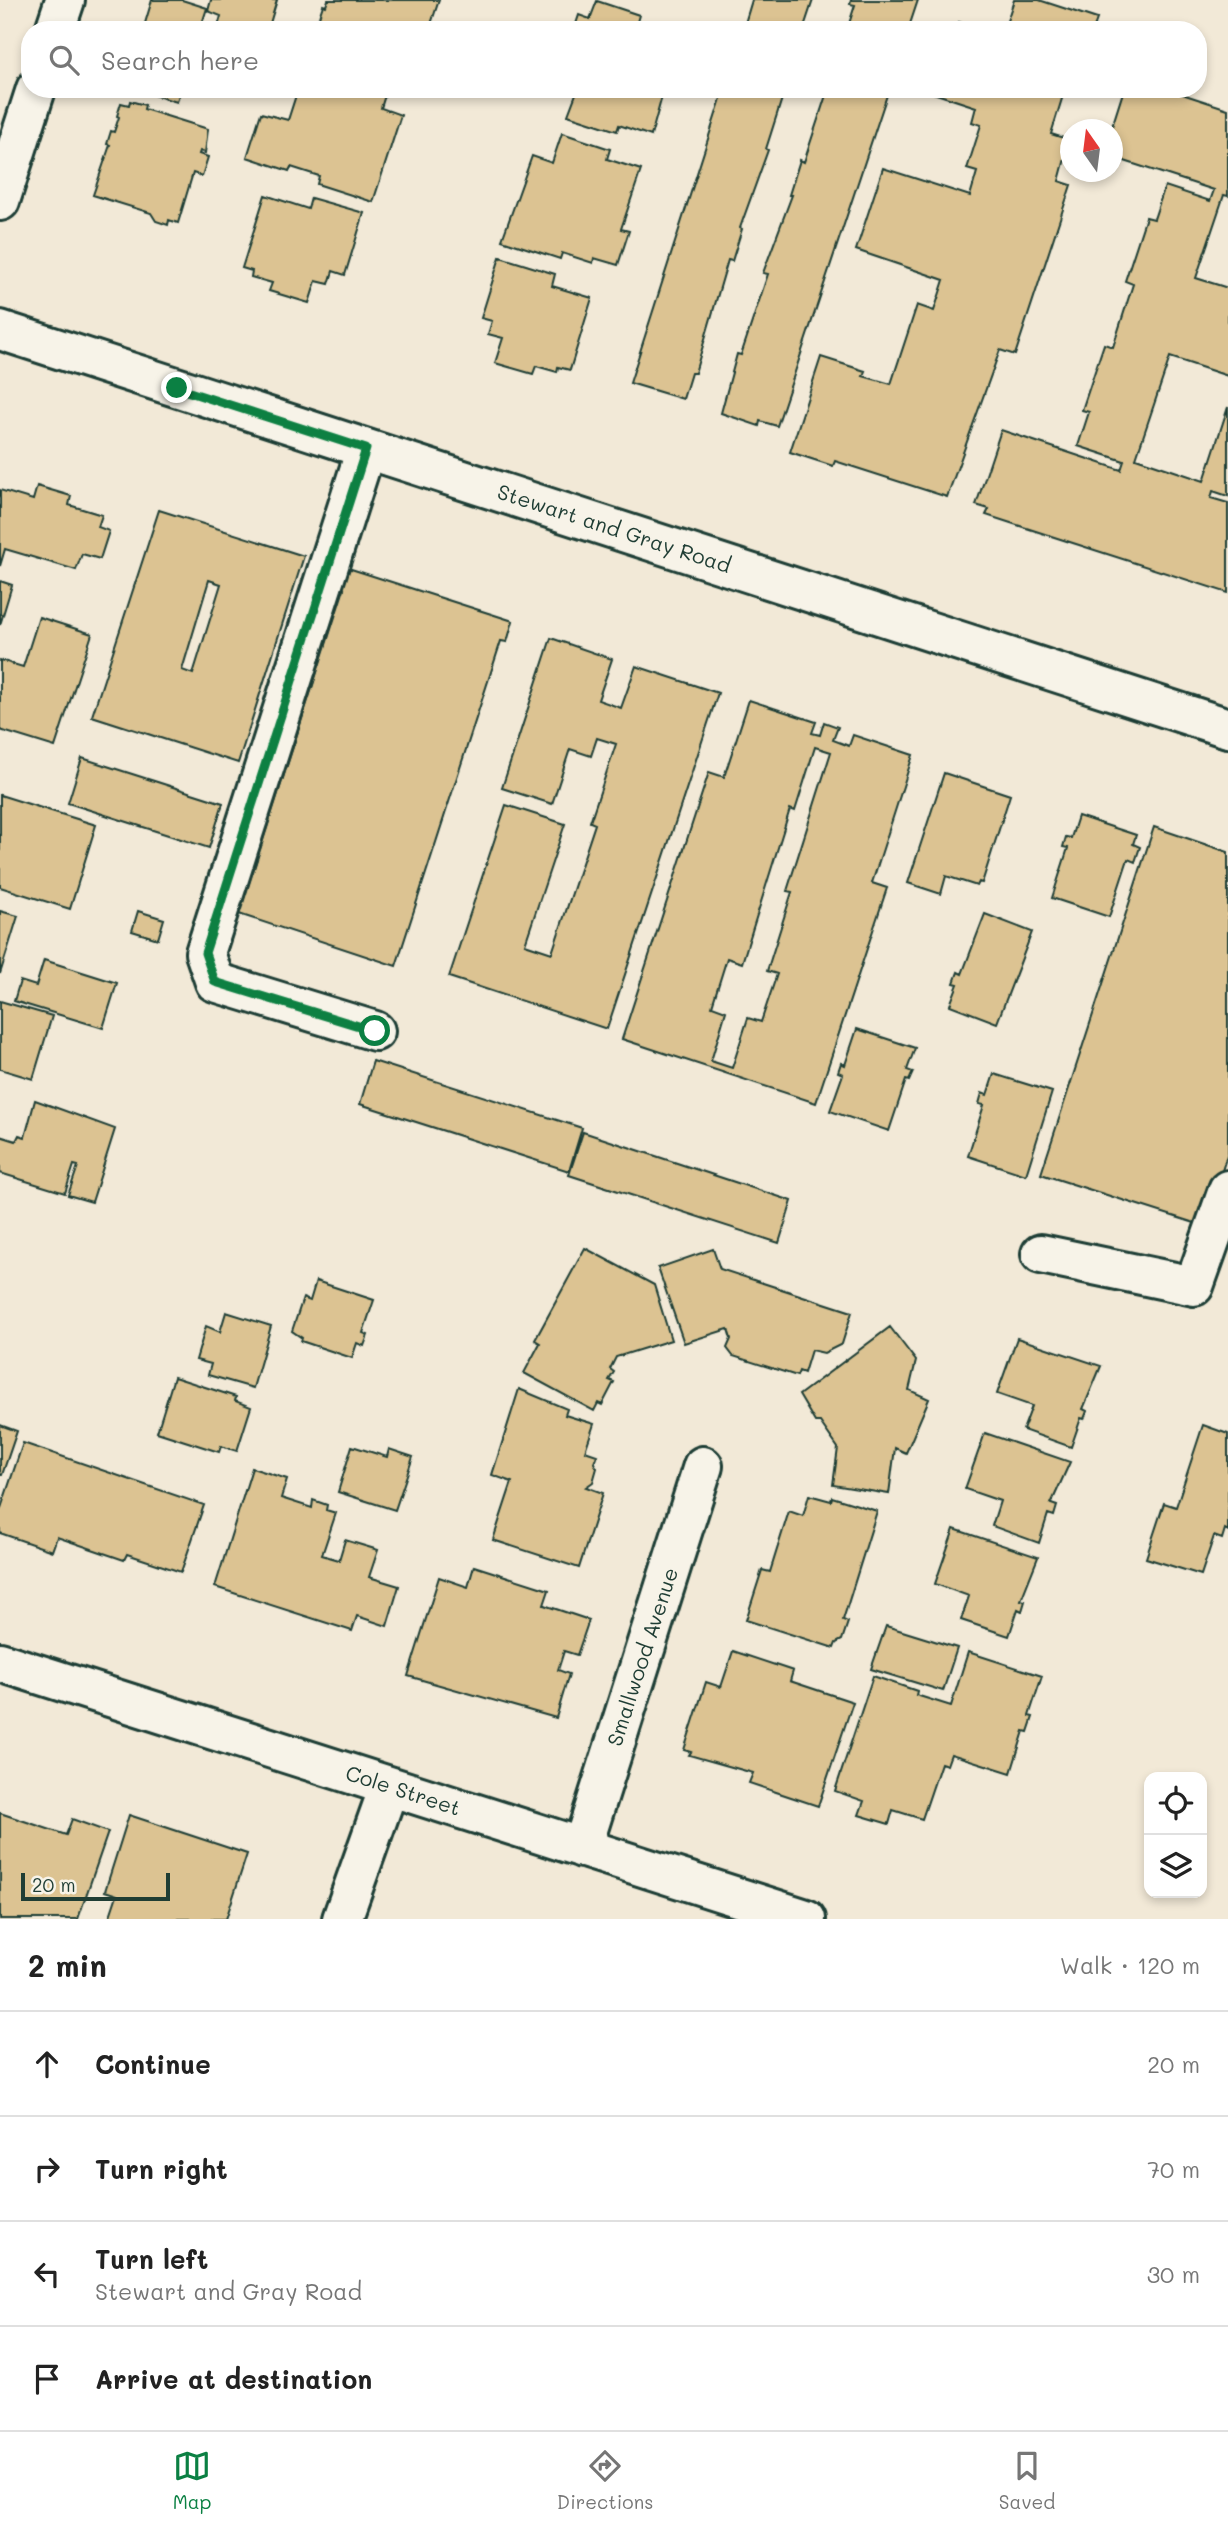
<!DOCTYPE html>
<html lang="en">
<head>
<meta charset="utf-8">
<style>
	:root { --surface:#fff; --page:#f6f6f6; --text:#222; --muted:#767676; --line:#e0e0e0; --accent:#0b8043 }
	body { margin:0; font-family:Mali,sans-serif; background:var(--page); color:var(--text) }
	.controls { position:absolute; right:21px; bottom:21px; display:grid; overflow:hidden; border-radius:14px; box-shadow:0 4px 10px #0003 }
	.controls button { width:63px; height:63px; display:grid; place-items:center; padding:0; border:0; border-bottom:2px solid var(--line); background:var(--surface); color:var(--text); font:35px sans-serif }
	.compass { position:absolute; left:1060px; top:119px; width:63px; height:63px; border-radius:50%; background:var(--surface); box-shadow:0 4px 10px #0003; rotate:346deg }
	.scale { position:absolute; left:21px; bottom:18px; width:149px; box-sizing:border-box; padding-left:7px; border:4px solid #1f3d34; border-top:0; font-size:19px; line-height:24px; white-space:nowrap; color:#1f3d34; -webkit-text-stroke:5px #f7f3e8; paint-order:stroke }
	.stop { position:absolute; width:21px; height:21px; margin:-16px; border:5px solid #0b8043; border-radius:50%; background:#fff }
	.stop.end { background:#0b8043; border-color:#fff; box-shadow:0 2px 7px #0008 }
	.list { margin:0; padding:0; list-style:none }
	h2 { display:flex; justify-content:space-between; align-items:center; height:91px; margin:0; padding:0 28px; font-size:30px }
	h2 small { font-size:23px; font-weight:400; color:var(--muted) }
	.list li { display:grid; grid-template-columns:46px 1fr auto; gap:21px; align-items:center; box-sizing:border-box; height:105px; padding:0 28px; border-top:2px solid var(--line) }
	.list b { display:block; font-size:26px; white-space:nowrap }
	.list p { margin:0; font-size:23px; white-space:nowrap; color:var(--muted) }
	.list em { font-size:23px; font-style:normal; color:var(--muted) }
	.icon { flex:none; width:38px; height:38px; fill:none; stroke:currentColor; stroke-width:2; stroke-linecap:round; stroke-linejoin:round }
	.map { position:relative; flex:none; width:1228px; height:1919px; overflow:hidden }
	.search { position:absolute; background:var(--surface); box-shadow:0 4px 10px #0003; left:21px; right:21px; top:21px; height:77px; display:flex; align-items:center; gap:18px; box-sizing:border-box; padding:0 24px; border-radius:28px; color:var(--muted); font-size:26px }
	.sheet { height:511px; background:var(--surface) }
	nav { display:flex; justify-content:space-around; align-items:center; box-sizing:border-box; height:98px; border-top:2px solid var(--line); background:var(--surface); font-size:19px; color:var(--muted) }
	nav a { display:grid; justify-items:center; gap:4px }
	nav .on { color:var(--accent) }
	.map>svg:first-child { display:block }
	.building { fill:#dcc392; stroke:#1f3d34; stroke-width:2; fill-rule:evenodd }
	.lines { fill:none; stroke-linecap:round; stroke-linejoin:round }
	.minor-casing { stroke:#1f3d34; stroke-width:44 }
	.major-casing { stroke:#1f3d34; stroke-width:44 }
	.minor { stroke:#f7f3e8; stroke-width:38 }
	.major { stroke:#f7f3e8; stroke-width:38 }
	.route { stroke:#0b8043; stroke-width:9 }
	.labels { text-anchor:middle; stroke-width:7; stroke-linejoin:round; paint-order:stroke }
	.street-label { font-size:21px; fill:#1f3d34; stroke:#f7f3e8 }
</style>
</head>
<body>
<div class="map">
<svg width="1228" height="1919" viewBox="0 0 1228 1919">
	<rect width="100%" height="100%" fill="#f2e9d7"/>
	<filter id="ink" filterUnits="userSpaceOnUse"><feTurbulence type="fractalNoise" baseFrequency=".0143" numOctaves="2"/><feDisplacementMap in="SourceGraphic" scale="14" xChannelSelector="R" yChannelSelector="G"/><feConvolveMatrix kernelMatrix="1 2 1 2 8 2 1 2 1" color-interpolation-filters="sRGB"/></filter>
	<g filter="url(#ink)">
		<path class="building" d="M152 0H182L207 8 200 30H143Z
			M211 0H277L268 30H217L221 16 208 11Z
			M328 0H439L429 30 315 29 323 5 326 6Z
			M752 0H813L803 30H743Z
			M851 0H918L908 30H847L855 5 850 4Z
			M1014 0H1039L1097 19 1093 30H1004Z
			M597 1 639 15 637 22 660 30H574L579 15 590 19Z
			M959 22 981 30H956Z
			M133 89H181L177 102Z
			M298 89H387L381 108 401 115 373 202 317 184 319 176 291 167 289 171 247 157 261 113 288 120Z
			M572 89H664L651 136 619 125 617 131 568 115 577 91Z
			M724 89H785L766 149 768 150 740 228 742 229 732 261 728 260 695 373H691L683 399 630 383Z
			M828 89H889L777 426 760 421 759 426 721 413 737 354 741 355 768 274 763 273 792 195H789L800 160 804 162Z
			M921 89H1065L1051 134 1070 140 1059 181 1071 185 1015 355 1000 350 947 497 835 461 833 466 790 452 821 357 865 371 863 376 891 384 917 305 934 311 944 280 856 250 883 168 970 196 977 172 967 169 981 125 972 122 976 107Z
			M1124 89H1167L1228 109V196L1224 195 1196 278 1228 288V376L1170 357 1136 458 1204 481 1228 407V496L1213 491 1211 498 1228 503V593L986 515 989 509 976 505 1001 430 1121 470 1124 461 1078 446 1089 412 1082 410 1104 344 1113 347 1133 284 1125 281 1146 217 1154 219 1165 186 1210 201 1214 190 1112 157 1111 130Z
			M130 101 145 105 144 109 208 129 205 153 200 151 199 154 208 157 202 176 193 173 178 223 169 220 168 225 156 221 151 213 93 195 110 145 107 144 111 131 114 132 119 117 117 116 121 103 129 105Z
			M562 133 610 149 607 159 641 170 621 229 629 231 618 265 594 258 593 263 562 253 560 259 502 240 532 156 552 163Z
			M265 195 308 209 311 198 364 213 345 275 333 271 329 284 316 281 309 303 269 291 272 283 251 277 252 271 242 268Z
			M500 257 555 274 552 286 592 298 570 370 558 367 557 372 536 366 533 374 495 363 503 338 488 334 492 321 481 318Z
			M37 486 71 496 69 505 102 515 98 527 109 531 100 559 82 554 76 570 5 549 0 566V490L33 500Z
			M159 510 304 556 238 763 92 716ZM209 580 221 584 193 674 182 670Z
			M348 568 513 621 507 642 501 641 396 966 239 914 344 589 341 588Z
			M0 581 12 585 0 625Z
			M39 617 92 634 55 747 0 730V660L23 667Z
			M551 638 612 659 598 700 621 708 636 666 718 693 607 1029 449 977 506 805 565 824 525 944 552 953 595 824 590 822 616 744 597 738 591 756 570 749 552 804 502 788Z
			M749 700 816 722 812 733 820 735 824 722 838 727 833 740 849 746 853 735 913 755 872 883 887 888 816 1103 622 1039 709 772 724 777ZM815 747 831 752 787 891 792 892 767 971 777 974 761 1022 748 1018 732 1068 711 1061 726 1011 712 1006 727 958 742 963 790 809 795 811Z
			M82 758 223 803 209 848 68 803Z
			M944 773 1010 795 982 883 979 882 977 886 946 876 941 894 908 883Z
			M0 795 96 825 70 909 0 887Z
			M1078 816 1136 835 1133 844 1140 847 1135 862 1128 859 1109 917 1052 898 1068 848 1063 847 1066 837 1071 838Z
			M1154 827 1228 852V1152L1204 1226 1041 1174Z
			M0 911 18 916 0 974Z
			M138 911 164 919 158 939 132 931Z
			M985 914 1032 932 997 1023 950 1005 958 984 954 983 958 972 962 974Z
			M44 960 117 983 103 1028 14 1001 20 981 36 986Z
			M0 1001 52 1016 33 1079 0 1069Z
			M857 1029 915 1048 907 1070 913 1072 909 1081 906 1080 889 1131 830 1111 843 1074 838 1072 841 1063 845 1065Z
			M373 1061 582 1128 569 1171 360 1104Z
			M994 1074 1052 1092 1026 1175 968 1156 984 1105 979 1104 982 1093 987 1095Z
			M35 1100 115 1129 92 1202 68 1195 78 1166 74 1165 65 1193 0 1173V1136L16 1141 19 1135 25 1137Z
			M583 1132 792 1201 779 1243 569 1175Z
			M585 1248 654 1285 671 1340 616 1357 610 1369 614 1372 609 1380 614 1382 602 1405 598 1403 594 1411 524 1373 540 1343 535 1340Z
			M713 1249 720 1269 852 1312 842 1344 824 1353 811 1350 804 1373 799 1371 797 1376 733 1356 727 1348 731 1339 728 1329 684 1343 658 1268Z
			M316 1281 374 1300 363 1333 368 1335 364 1346 357 1343 352 1358 301 1341 302 1338 292 1331 303 1298 310 1301Z
			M226 1312 271 1326 253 1388 208 1375 211 1364 196 1360 206 1326 220 1332Z
			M890 1327 916 1361 909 1390 929 1399 906 1453 895 1448 889 1494 833 1485 838 1448 820 1422H815L799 1395Z
			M1017 1338 1101 1366 1083 1409 1087 1411 1084 1419 1081 1418 1071 1447 1023 1430 1032 1406 997 1394Z
			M174 1377 236 1397 235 1401 251 1407 237 1451 221 1446 219 1452 157 1432Z
			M519 1389 567 1409 565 1415 594 1424 585 1451 597 1455 594 1463 597 1468 593 1482 586 1487 603 1493 579 1568 493 1540 512 1482 492 1475Z
			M0 1425 17 1431 2 1475H0Z
			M1203 1425 1228 1434V1531L1225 1529 1222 1539 1214 1536 1201 1575 1146 1558 1164 1503 1176 1507Z
			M985 1433 1070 1462 1051 1504 1057 1506 1054 1516 1048 1514 1039 1543 992 1526 1000 1501 965 1489Z
			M23 1443 204 1505 181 1572 127 1554 124 1560 57 1537 52 1551 0 1533V1511Z
			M352 1446 387 1457 389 1449 413 1457 395 1510 338 1492Z
			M252 1468 287 1479 281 1498 312 1508 313 1500 327 1505 326 1510 336 1513 322 1555 339 1560 345 1540 378 1550 369 1577 399 1586 387 1626 357 1616 352 1631 215 1587Z
			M809 1495 831 1501 832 1497 877 1511 843 1620 848 1622 842 1640 836 1643 834 1648 746 1620 762 1570 770 1572 789 1511 803 1516Z
			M954 1529 1038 1557 1021 1600 1025 1601 1022 1611 1018 1609 1009 1636 961 1620 969 1596 935 1584Z
			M474 1566 549 1590 544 1605 589 1620 577 1655 564 1651 558 1670 569 1674 556 1718 408 1676 439 1577 468 1587Z
			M886 1626 957 1648 943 1691 871 1669Z
			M733 1651 793 1671 790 1681 853 1702 818 1806 749 1783 753 1773 689 1755 691 1752 684 1750 706 1682 721 1687Z
			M968 1652 1042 1676 1029 1716 1033 1717 1028 1732 1024 1731 1011 1773 951 1754 947 1765 941 1763 922 1819 893 1810 889 1824 859 1815 864 1801 835 1791 873 1676 917 1691 916 1695 951 1706Z
			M0 1813 66 1835 72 1819 108 1832 78 1919H0Z
			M129 1815 247 1854 226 1919H109L117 1895 105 1891Z"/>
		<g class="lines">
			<defs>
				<path id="minor" d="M55 30 65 0
					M0 201 36 89
					M366 449 205 953 215 982 375 1031
					M1041 1254 1194 1286 1228 1190
					M0 1662 806 1919
					M582 1848 703 1466
					M342 1919 389 1787"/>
				<path id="major" d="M0 330 1228 728"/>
			</defs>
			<use href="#minor" class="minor-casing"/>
			<use href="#major" class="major-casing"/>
			<use href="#minor" class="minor"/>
			<use href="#major" class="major"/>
		</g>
	</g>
	<g class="lines" filter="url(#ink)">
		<path class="route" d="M177 388 366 449 205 953 215 982 375 1031"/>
	</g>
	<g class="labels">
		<g class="street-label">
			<text transform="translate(614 529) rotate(18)" y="7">Stewart and Gray Road</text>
			<text transform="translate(643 1657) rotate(-72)" y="7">Smallwood Avenue</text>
			<text transform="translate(403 1791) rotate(18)" y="7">Cole Street</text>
		</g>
	</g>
</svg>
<div class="controls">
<button><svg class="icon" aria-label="locate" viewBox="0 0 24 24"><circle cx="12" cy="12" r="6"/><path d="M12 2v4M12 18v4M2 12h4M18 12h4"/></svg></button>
<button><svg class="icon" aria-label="layers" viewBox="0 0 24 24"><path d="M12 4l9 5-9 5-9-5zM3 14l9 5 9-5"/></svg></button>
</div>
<svg class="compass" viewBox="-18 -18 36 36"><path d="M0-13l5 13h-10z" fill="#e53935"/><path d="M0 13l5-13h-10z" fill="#767676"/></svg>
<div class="scale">20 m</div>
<div class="stop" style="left:375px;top:1031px"></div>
<div class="stop end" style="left:177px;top:388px"></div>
<div class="search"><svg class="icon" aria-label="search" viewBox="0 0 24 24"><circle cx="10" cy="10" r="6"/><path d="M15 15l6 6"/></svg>Search here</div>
</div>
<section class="sheet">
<h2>2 min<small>Walk · 120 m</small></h2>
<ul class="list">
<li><svg class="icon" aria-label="ahead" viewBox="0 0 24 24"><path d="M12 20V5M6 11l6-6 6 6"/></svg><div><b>Continue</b></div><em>20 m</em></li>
<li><svg class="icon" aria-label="right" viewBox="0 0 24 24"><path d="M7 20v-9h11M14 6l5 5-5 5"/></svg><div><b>Turn right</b></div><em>70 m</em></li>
<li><svg class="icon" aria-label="left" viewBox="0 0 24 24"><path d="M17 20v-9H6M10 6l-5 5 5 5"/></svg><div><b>Turn left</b><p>Stewart and Gray Road</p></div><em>30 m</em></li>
<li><svg class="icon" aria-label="arrive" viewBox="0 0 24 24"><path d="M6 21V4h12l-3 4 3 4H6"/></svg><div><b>Arrive at destination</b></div></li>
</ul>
</section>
<nav>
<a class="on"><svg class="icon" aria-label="map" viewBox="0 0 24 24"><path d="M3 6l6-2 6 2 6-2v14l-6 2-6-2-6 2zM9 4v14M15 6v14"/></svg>Map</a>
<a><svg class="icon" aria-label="directions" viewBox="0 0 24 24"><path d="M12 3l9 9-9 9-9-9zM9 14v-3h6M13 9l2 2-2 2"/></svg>Directions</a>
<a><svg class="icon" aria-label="saved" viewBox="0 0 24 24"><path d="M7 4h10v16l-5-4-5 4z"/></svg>Saved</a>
</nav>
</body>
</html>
